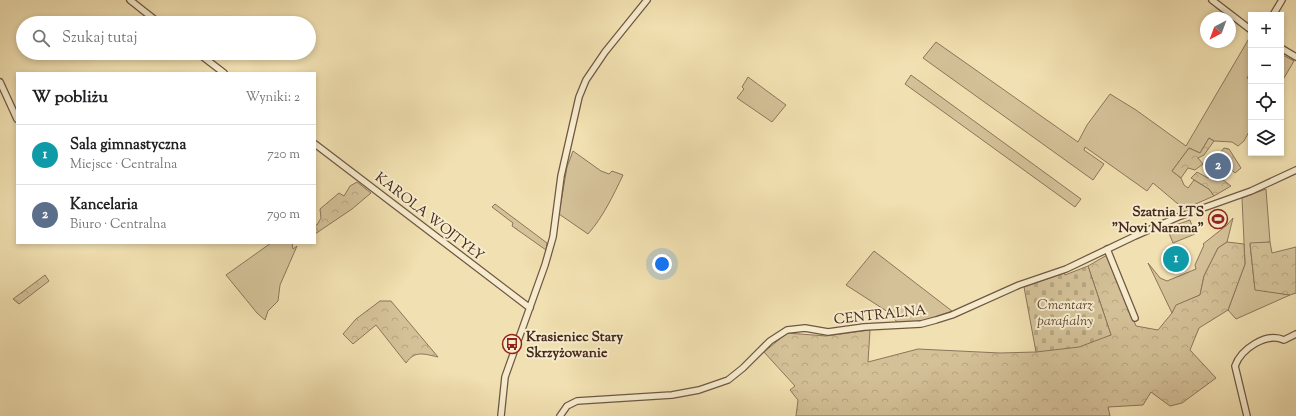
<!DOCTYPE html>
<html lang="pl">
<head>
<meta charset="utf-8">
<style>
	:root { --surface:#fff; --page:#f6f6f6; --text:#202124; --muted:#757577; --line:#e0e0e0; --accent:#ea580c }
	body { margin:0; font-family:"Sorts Mill Goudy",serif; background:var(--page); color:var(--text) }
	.controls { position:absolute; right:12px; top:12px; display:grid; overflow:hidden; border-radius:0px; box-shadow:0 2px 6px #0003 }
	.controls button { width:36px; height:36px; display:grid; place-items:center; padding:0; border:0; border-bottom:1px solid var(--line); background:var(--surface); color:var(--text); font:20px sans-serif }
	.compass { position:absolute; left:1200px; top:12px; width:36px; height:36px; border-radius:50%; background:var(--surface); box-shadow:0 2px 6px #0003; rotate:221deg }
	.you { position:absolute; left:662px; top:264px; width:14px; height:14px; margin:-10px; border:3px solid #fff; border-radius:50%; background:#1a73e8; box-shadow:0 0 0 6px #1a73e833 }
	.badge { display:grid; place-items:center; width:26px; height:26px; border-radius:50%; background:var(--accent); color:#fff; font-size:13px; font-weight:700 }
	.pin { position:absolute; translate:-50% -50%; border:2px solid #fff; box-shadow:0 1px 4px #0006 }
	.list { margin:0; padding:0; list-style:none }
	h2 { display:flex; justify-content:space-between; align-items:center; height:52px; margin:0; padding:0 16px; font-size:17px }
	h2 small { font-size:13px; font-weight:400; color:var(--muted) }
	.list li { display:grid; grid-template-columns:26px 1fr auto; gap:12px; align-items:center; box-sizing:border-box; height:60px; padding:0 16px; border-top:1px solid var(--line) }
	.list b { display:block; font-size:15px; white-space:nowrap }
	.list p { margin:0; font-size:13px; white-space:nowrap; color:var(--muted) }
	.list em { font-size:13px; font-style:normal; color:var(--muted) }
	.icon { flex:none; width:22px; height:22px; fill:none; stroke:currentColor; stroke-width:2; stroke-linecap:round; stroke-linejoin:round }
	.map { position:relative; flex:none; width:1296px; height:416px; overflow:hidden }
	.search { position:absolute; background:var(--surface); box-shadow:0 2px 6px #0003; left:16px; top:16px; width:300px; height:44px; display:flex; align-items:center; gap:10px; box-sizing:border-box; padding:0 14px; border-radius:22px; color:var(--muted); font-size:15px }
	.panel { position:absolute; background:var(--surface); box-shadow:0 2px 6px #0003; left:16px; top:72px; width:300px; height:172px; border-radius:0px }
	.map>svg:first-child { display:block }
	.grass { fill:#d4c198; stroke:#8c755b }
	.forest { fill:url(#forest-crowns); stroke:#8c755b }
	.cemetery { fill:url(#cemetery-stones); stroke:#8c755b }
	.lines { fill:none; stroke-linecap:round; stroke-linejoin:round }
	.minor-casing { stroke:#6f5743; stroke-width:8 }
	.minor { stroke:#f6ebcc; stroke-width:5.5 }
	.labels { text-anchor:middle; stroke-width:4; stroke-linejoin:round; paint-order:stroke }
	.poi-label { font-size:14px; font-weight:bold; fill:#44291e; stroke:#f6ebcc; text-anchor:end }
	.street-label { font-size:14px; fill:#44291e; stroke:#f6ebcc }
	.park-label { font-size:14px; font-style:italic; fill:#614736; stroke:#f6ebcc }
</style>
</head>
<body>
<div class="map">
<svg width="1296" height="416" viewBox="0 0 1296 416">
	<defs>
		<pattern id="forest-crowns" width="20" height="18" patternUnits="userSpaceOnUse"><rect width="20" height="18" fill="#d4c198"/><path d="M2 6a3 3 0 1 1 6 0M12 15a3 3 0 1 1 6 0" fill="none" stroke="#b7a683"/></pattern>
		<pattern id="cemetery-stones" width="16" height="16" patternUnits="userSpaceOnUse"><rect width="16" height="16" fill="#d4c198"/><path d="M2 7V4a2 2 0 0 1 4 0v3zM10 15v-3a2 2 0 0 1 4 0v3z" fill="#b7a683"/></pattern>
	</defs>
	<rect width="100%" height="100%" fill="#f1e0b1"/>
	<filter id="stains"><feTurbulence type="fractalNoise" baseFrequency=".005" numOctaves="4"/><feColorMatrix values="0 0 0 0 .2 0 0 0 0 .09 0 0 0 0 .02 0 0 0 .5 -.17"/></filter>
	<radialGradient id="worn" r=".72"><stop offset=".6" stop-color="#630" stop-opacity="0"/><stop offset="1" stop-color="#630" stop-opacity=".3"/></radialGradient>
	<path class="grass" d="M1251 35V71L1247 78 1251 81V128L1244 141 1238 146 1232 142 1214 141 1209 138 1200 153 1189 148 1172 171 1181 178 1184 185 1188 188 1194 180 1209 189 1214 196 1184 209 1153 183 1147 191 1085 147 1084 150 1104 164 1093 180 923 58 936 42 1078 142 1087 125 1110 94 1136 110 1186 146Z
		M1281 54 1294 61 1281 83Z
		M911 75 1081 199 1075 207 905 84Z
		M748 77 786 105 772 122 737 98 744 89 742 87Z
		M573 151 601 171 609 174 612 171 623 175C613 196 603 217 588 234L559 214 567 167Z
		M1266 189 1270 242 1250 244 1255 289 1290 295 1236 319 1228 310 1245 264 1242 198Z
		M1233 218 1227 242 1218 248 1204 276 1200 295 1177 305 1172 313 1148 263 1160 278 1167 281 1196 269 1195 265 1204 245 1203 244 1227 225Z
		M1190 220 1195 234 1173 243 1167 228Z
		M271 243H292L293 249 297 246 280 285 278 301 268 311 265 320 257 313 226 275Z
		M874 251 952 311 923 321 898 323 888 312 846 285Z"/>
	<path class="forest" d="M1209 138 1214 141 1204 155 1198 158 1203 164 1195 170 1188 168 1181 178 1172 171 1189 148 1200 153Z
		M1224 148 1229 149 1241 168 1235 173 1223 161 1226 159 1220 153Z
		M1197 172 1208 178 1213 175 1218 176 1231 186 1214 196 1209 189 1191 178Z
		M357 182 371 193 352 209 315 234V225H317L321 218 320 209 339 193 344 196 350 186Z
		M495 204 547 243 546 250 512 226 513 223 492 207Z
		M1227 242 1244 244 1245 264 1228 310 1199 328 1190 350 1216 378 1182 403 1170 406 1151 392 1143 405 1108 407 1110 416H796L798 400 790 390 795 386 764 352 787 333 826 336 870 330 868 362 918 349 1000 353 1036 352 1111 335 1088 266 1107 255 1136 326 1158 330 1172 313 1176 305 1200 295 1204 276 1218 248Z
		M1270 242 1272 253 1296 247V293L1290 295 1255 290 1250 243Z
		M45 275 49 281 19 304 13 299Z
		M380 301H391L438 357C424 354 415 350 406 363L376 325 353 344 343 334 356 319Z"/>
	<path class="cemetery" d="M1088 266 1111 335 1079 347 1036 352 1024 287 1064 273 1065 275Z"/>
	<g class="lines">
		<defs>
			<path id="minor" d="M130 0 159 23
				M1212 0 1251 30
				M1273 15 1282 0
				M1281 48 1296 57
				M198 53 224 73
				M0 82 17 119
				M315 144 530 308
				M1107 249 1135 318
				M501 416 505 377 545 265 553 237 561 176 579 97 586 80 605 52 647 0
				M560 416 567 406 577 401 672 395 699 390 728 380 743 368 770 341 787 330 805 328 828 332 864 327 921 324 936 320 952 315 1019 285 1066 269 1135 236 1178 217 1251 191 1296 170
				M1247 416 1235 366C1241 349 1266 332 1284 340L1296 334"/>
		</defs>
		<use href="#minor" class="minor-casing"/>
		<use href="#minor" class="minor"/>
	</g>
	<defs>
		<symbol id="stadium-ring" viewBox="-11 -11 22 22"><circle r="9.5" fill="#f6ebcc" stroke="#8f2418" stroke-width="1.5"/><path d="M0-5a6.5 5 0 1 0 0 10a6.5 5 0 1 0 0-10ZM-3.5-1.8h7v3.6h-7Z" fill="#8f2418"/></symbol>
		<symbol id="bus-ring" viewBox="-11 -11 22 22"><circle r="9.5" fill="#f6ebcc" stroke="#8f2418" stroke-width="1.5"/><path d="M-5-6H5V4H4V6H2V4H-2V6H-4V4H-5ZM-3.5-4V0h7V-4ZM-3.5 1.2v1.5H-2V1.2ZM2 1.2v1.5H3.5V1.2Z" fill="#8f2418"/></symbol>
	</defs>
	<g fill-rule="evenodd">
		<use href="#stadium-ring" x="1207" y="208" width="22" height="22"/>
		<use href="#bus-ring" x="501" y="333" width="22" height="22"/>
	</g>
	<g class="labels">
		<g class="poi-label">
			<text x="1204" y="216">Szatnia LTS<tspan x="1204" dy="16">"Novi Narama"</tspan></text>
			<text x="526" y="341" text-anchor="start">Krasieniec Stary<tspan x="526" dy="16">Skrzyżowanie</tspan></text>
		</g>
		<g class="street-label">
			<text transform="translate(430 216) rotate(38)" y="5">KAROLA WOJTYŁY</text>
			<text transform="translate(880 314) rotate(-6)" y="5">CENTRALNA</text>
		</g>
		<g class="park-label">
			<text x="1065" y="309">Cmentarz<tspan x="1065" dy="16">parafialny</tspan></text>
		</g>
	</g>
	<rect width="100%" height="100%" filter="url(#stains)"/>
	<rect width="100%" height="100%" fill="url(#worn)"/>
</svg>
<div class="controls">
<button>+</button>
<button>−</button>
<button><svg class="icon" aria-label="locate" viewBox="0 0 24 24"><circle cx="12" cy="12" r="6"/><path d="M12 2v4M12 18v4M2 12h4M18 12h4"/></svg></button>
<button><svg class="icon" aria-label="layers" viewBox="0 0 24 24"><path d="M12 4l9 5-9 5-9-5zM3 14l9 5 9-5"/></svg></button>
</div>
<svg class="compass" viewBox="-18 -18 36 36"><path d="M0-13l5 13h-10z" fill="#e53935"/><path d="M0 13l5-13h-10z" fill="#757577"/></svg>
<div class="you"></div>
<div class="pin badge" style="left:1176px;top:259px;background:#0f9aa8">1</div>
<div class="pin badge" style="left:1218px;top:166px;background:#5c6f8a">2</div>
<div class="search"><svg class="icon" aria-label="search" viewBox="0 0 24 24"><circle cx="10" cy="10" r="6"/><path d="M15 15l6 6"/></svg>Szukaj tutaj</div>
<section class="panel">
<h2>W pobliżu<small>Wyniki: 2</small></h2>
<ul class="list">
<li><span class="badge" style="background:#0f9aa8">1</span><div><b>Sala gimnastyczna</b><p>Miejsce · Centralna</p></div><em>720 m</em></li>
<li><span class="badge" style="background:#5c6f8a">2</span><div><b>Kancelaria</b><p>Biuro · Centralna</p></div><em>790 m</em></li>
</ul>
</section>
</div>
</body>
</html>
